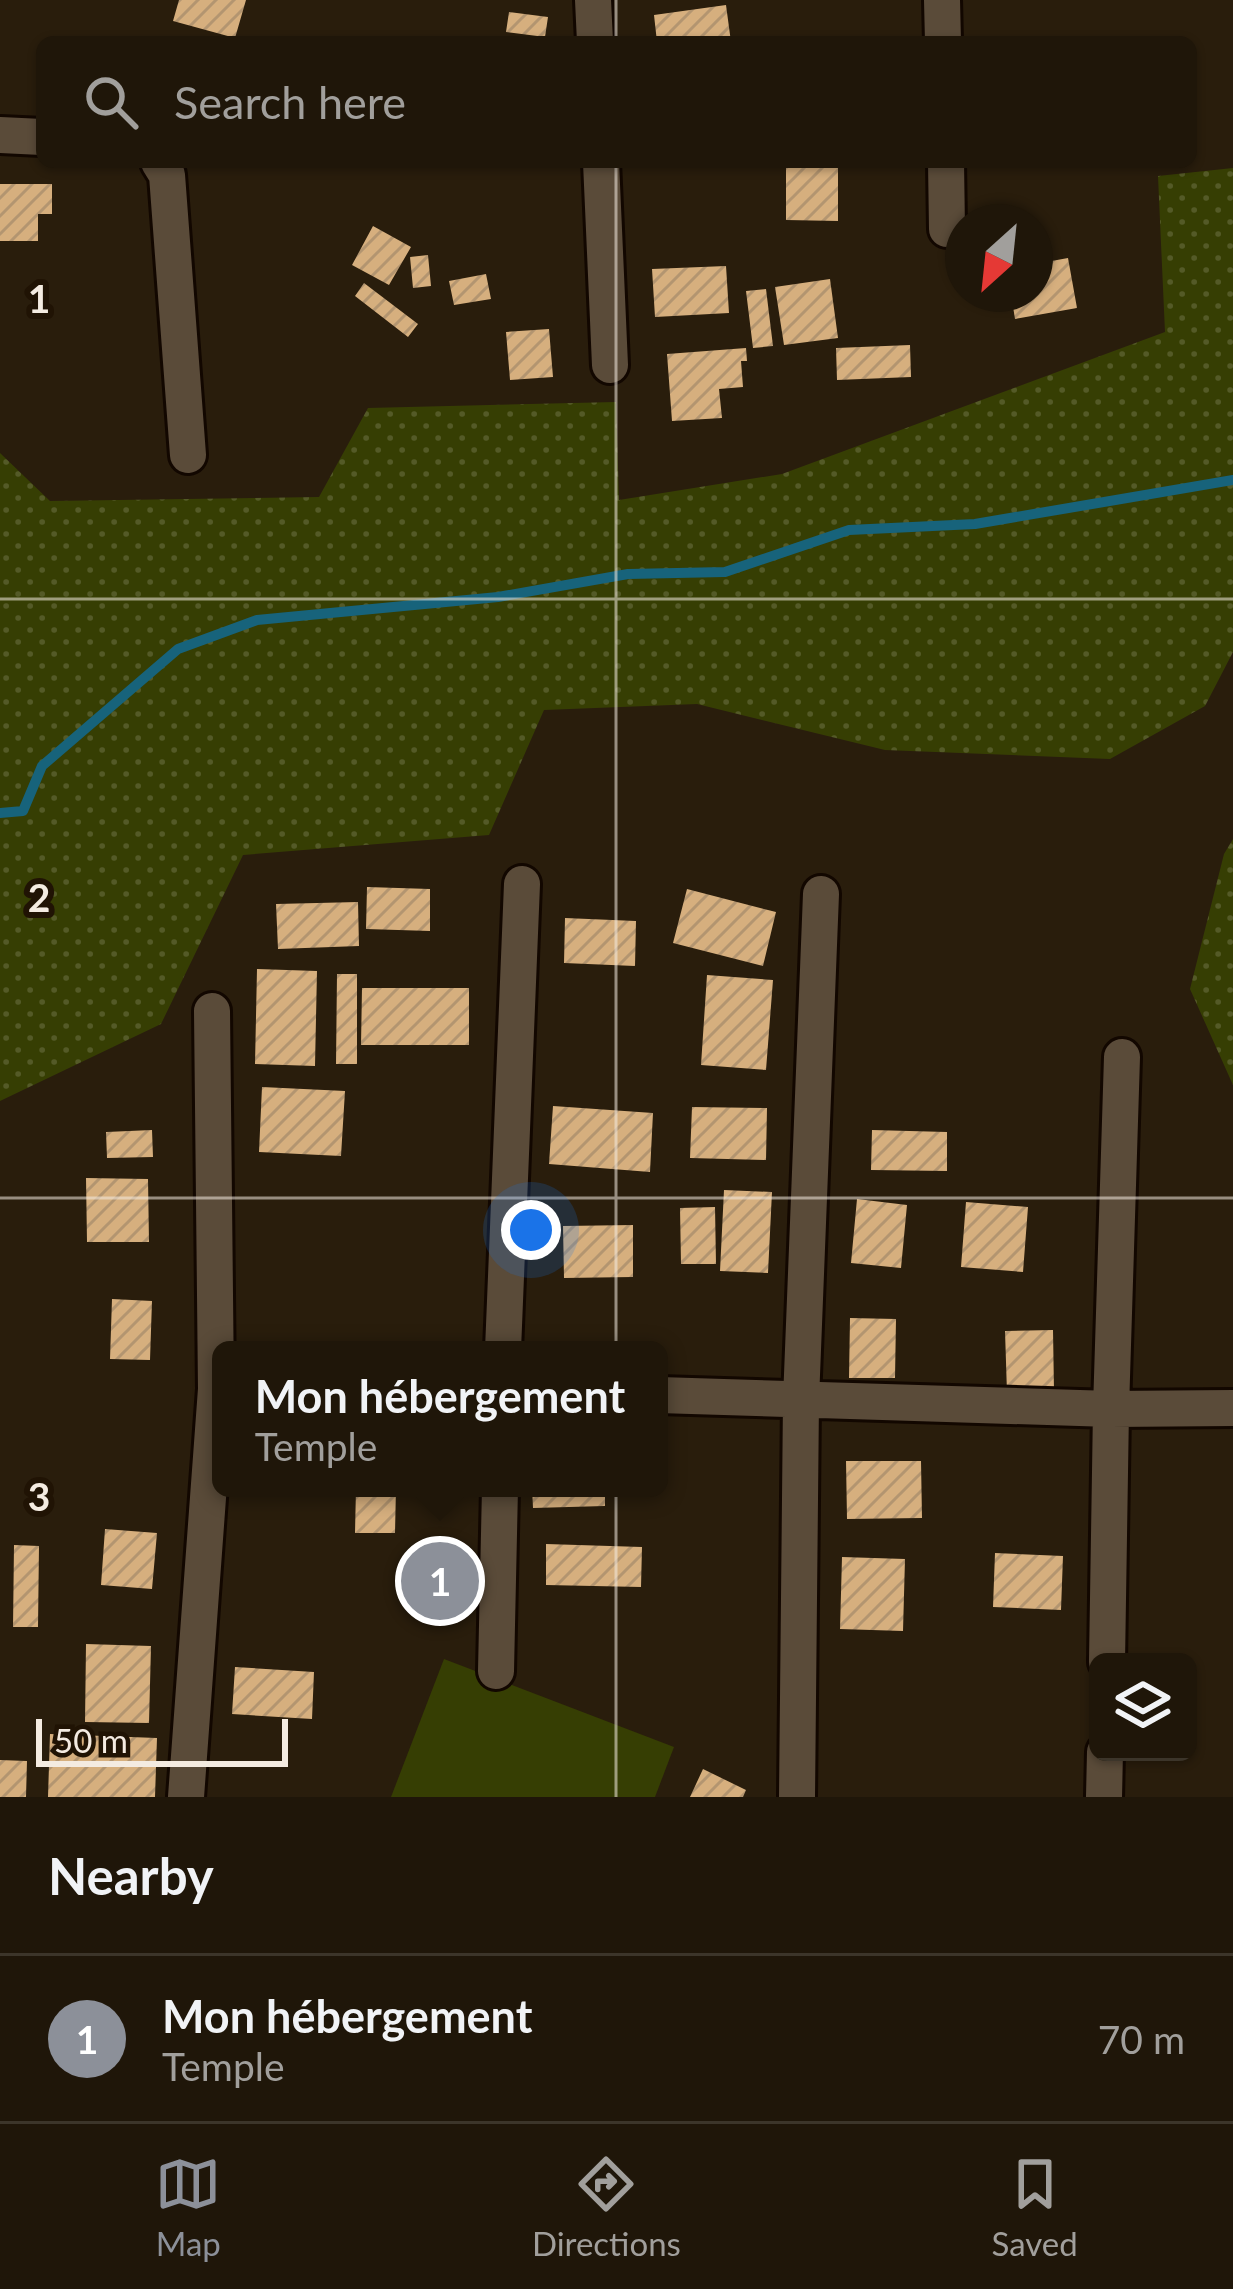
<!DOCTYPE html>
<html lang="en">
<head>
<meta charset="utf-8">
<style>
	:root { --surface:#1f1609; --page:#271f12; --text:#f1f3f6; --muted:#a19f9c; --line:#3c352a; --accent:#8c9099 }
	body { margin:0; font-family:Lato,sans-serif; background:var(--page); color:var(--text) }
	.controls { position:absolute; right:36px; bottom:36px; display:grid; overflow:hidden; border-radius:18px; box-shadow:0 3px 9px #0004 }
	.controls button { width:108px; height:108px; display:grid; place-items:center; padding:0; border:0; border-bottom:3px solid var(--line); background:var(--surface); color:var(--text); font:60px sans-serif }
	.compass { position:absolute; left:945px; top:204px; width:108px; height:108px; border-radius:50%; background:var(--surface); box-shadow:0 3px 9px #0004; rotate:207deg }
	.scale { position:absolute; left:36px; bottom:30px; width:252px; box-sizing:border-box; padding-left:12px; border:6px solid #f4ebe1; border-top:0; font-size:33px; line-height:42px; white-space:nowrap; color:#f4ebe1; -webkit-text-stroke:9px #201304; paint-order:stroke }
	.you { position:absolute; left:531px; top:1230px; width:42px; height:42px; margin:-30px; border:9px solid #fff; border-radius:50%; background:#1a73e8; box-shadow:0 0 0 18px #1a73e833 }
	.badge { display:grid; place-items:center; width:78px; height:78px; border-radius:50%; background:var(--accent); color:#fff; font-size:39px; font-weight:700 }
	.pin { position:absolute; translate:-50% -50%; border:6px solid #fff; box-shadow:0 3px 12px #0006 }
	.popup { position:absolute; left:212px; top:1341px; width:456px; height:156px; box-sizing:border-box; display:grid; place-content:center; border-radius:18px; background:var(--surface); filter:drop-shadow(0 3px 9px #0005); font-size:39px; white-space:nowrap; color:var(--muted) }
	.popup b { font-size:45px; color:var(--text) }
	.popup::after { content:''; position:absolute; left:50%; top:100%; margin-left:-24px; border:24px solid transparent; border-top-color:var(--surface) }
	.list { margin:0; padding:0; list-style:none }
	h2 { display:flex; justify-content:space-between; align-items:center; height:156px; margin:0; padding:0 48px; font-size:51px }
	h2 small { font-size:39px; font-weight:400; color:var(--muted) }
	.list li { display:grid; grid-template-columns:78px 1fr auto; gap:36px; align-items:center; box-sizing:border-box; height:168px; padding:0 48px; border-top:3px solid var(--line) }
	.list b { display:block; font-size:45px; white-space:nowrap }
	.list p { margin:0; font-size:39px; white-space:nowrap; color:var(--muted) }
	.list em { font-size:39px; font-style:normal; color:var(--muted) }
	.icon { flex:none; width:66px; height:66px; fill:none; stroke:currentColor; stroke-width:2; stroke-linecap:round; stroke-linejoin:round }
	.map { position:relative; flex:none; width:1233px; height:1797px; overflow:hidden }
	.search { position:absolute; background:var(--surface); box-shadow:0 3px 9px #0004; left:36px; right:36px; top:36px; height:132px; display:flex; align-items:center; gap:30px; box-sizing:border-box; padding:0 42px; border-radius:18px; color:var(--muted); font-size:45px }
	.sheet { height:324px; background:var(--surface) }
	nav { display:flex; justify-content:space-around; align-items:center; box-sizing:border-box; height:168px; border-top:3px solid var(--line); background:var(--surface); font-size:33px; color:var(--muted) }
	nav a { display:grid; justify-items:center; gap:6px }
	nav .on { color:var(--accent) }
	.map>svg:first-child { display:block }
	.grass { fill:url(#grass-dots) }
	.pitch { fill:#363e03 }
	.lines { fill:none; stroke-linecap:round; stroke-linejoin:round }
	.stream { stroke:#17637b; stroke-width:10 }
	.building { fill:url(#building-hatch) }
	.minor-casing { stroke:#120700; stroke-width:42 }
	.minor { stroke:#5a4b39; stroke-width:36 }
	.grid { fill:none; stroke:#f4ebe1; stroke-width:3; stroke-opacity:0.55 }
	.grid-label { font-size:39px; text-anchor:middle; font-weight:bold; fill:#f4ebe1; stroke:#201304; stroke-width:12; stroke-linejoin:round; paint-order:stroke }
</style>
</head>
<body>
<div class="map">
<svg width="1233" height="1797" viewBox="0 0 1233 1797">
	<defs>
		<pattern id="grass-dots" width="8" height="8" patternUnits="userSpaceOnUse" patternTransform="scale(3)"><rect width="8" height="8" fill="#363e03"/><path d="M2 2h.1M6 6h.1" fill="none" stroke="#545a27" stroke-width="1.8" stroke-linecap="round"/></pattern>
		<pattern id="building-hatch" width="6" height="6" patternUnits="userSpaceOnUse" patternTransform="scale(3)"><rect width="6" height="6" fill="#d6af7e"/><path d="M-1 1l2-2M0 6l6-6M5 7l2-2" fill="none" stroke="#b39570"/></pattern>
	</defs>
	<rect width="100%" height="100%" fill="#291d0c"/>
	<path class="grass" d="M1233 168V652L1205 706 1110 759 885 750 697 704 544 710 489 835 243 855 161 1024 0 1101V453L50 501 319 497 368 408 616 402 619 500 782 474 1165 332 1158 176Z
		M1233 839V1085L1190 989 1224 854Z"/>
	<path class="pitch" d="M444 1659 674 1747 655 1797H391Z"/>
	<g class="lines">
		<path class="stream" d="M0 813 23 811 42 766 178 649 257 620 498 597 628 574 725 572 849 530 975 524 1233 480"/>
	</g>
	<path class="building" d="M179 0H246L235 38 173 21Z
		M726 5 731 42H657L654 15Z
		M509 12 548 17 545 37 506 32Z
		M786 162H838V221L786 220Z
		M0 184H52V214H38V241H0Z
		M373 226 411 247 389 285 352 265Z
		M428 255 431 286 413 288 410 257Z
		M1068 258 1077 308 1015 319 1011 294H1035V264Z
		M726 266 729 313 655 317 652 269Z
		M486 274 491 299 454 305 449 281Z
		M830 279 838 338 784 345 775 287Z
		M364 283 418 324 408 337 355 296Z
		M766 289 773 346 753 348 746 291Z
		M549 329 553 377 510 380 506 332Z
		M910 345 911 377 837 380 836 348Z
		M746 348 747 361H741L743 387 719 389 722 418 672 421 667 354Z
		M367 887 430 889V931L366 929Z
		M687 889 776 912 763 966 673 943Z
		M358 902 359 946 278 949 276 904Z
		M565 918 636 921 635 966 564 963Z
		M257 969 317 971 315 1066 255 1064Z
		M337 974H357V1064H336Z
		M707 975 773 980 766 1070 701 1065Z
		M362 988H469V1045H361Z
		M262 1087 345 1091 341 1156 259 1152Z
		M553 1106 653 1113 650 1172 549 1164Z
		M692 1107 767 1108 766 1160 690 1158Z
		M152 1130 153 1157 107 1158 106 1132Z
		M872 1130 947 1132V1171L871 1170Z
		M86 1178 148 1179 149 1242H87Z
		M724 1190 772 1192 768 1273 720 1271Z
		M857 1199 907 1205 901 1268 851 1263Z
		M966 1202 1028 1207 1023 1272 961 1267Z
		M715 1207 716 1264H681L680 1208Z
		M633 1225V1277L564 1278 563 1226Z
		M112 1299 152 1301 150 1360 110 1359Z
		M850 1318 896 1319 895 1378H849Z
		M1053 1330 1054 1391 1007 1393 1005 1331Z
		M846 1461H921L922 1518 847 1519Z
		M356 1488H396L395 1533H355Z
		M532 1488H605V1506L533 1508Z
		M105 1529 157 1533 152 1589 101 1585Z
		M546 1544 642 1547 641 1587 546 1585Z
		M14 1545 39 1546 38 1627H13Z
		M995 1553 1063 1556 1061 1610 993 1607Z
		M842 1557 905 1559 903 1631 840 1629Z
		M86 1644 151 1646 149 1723 85 1722Z
		M235 1667 314 1672 312 1719 232 1714Z
		M50 1734 157 1738 155 1797H48Z
		M0 1760 27 1761 26 1797H0Z
		M703 1769 746 1790 743 1797H690Z"/>
	<g class="lines">
		<defs>
			<path id="minor" d="M593 0 595 42
				M942 0 943 42
				M0 135 42 137
				M159 162 167 175 188 455
				M601 162 610 365
				M946 162 947 229
				M503 1350 522 884
				M659 1395 1111 1409 1233 1408
				M1107 1662 1111 1409 1122 1057
				M496 1671 500 1488
				M186 1797 216 1389 212 1011
				M797 1797 801 1400 821 894
				M1104 1797 1105 1752"/>
		</defs>
		<use href="#minor" class="minor-casing"/>
		<use href="#minor" class="minor"/>
	</g>
	<path class="grid" d="M616 0V42M616 162V1797M0 599H1233M0 1198H1233"/>
	<g class="grid-label">
		<text x="39" y="313">1</text>
		<text x="39" y="912">2</text>
		<text x="39" y="1511">3</text>
	</g>
</svg>
<div class="controls">
<button><svg class="icon" aria-label="layers" viewBox="0 0 24 24"><path d="M12 4l9 5-9 5-9-5zM3 14l9 5 9-5"/></svg></button>
</div>
<svg class="compass" viewBox="-18 -18 36 36"><path d="M0-13l5 13h-10z" fill="#e53935"/><path d="M0 13l5-13h-10z" fill="#a19f9c"/></svg>
<div class="scale">50 m</div>
<div class="you"></div>
<div class="pin badge" style="left:440px;top:1581px">1</div>
<div class="popup"><b>Mon hébergement</b>Temple</div>
<div class="search"><svg class="icon" aria-label="search" viewBox="0 0 24 24"><circle cx="10" cy="10" r="6"/><path d="M15 15l6 6"/></svg>Search here</div>
</div>
<section class="sheet">
<h2>Nearby<small></small></h2>
<ul class="list">
<li><span class="badge">1</span><div><b>Mon hébergement</b><p>Temple</p></div><em>70 m</em></li>
</ul>
</section>
<nav>
<a class="on"><svg class="icon" aria-label="map" viewBox="0 0 24 24"><path d="M3 6l6-2 6 2 6-2v14l-6 2-6-2-6 2zM9 4v14M15 6v14"/></svg>Map</a>
<a><svg class="icon" aria-label="directions" viewBox="0 0 24 24"><path d="M12 3l9 9-9 9-9-9zM9 14v-3h6M13 9l2 2-2 2"/></svg>Directions</a>
<a><svg class="icon" aria-label="saved" viewBox="0 0 24 24"><path d="M7 4h10v16l-5-4-5 4z"/></svg>Saved</a>
</nav>
</body>
</html>
